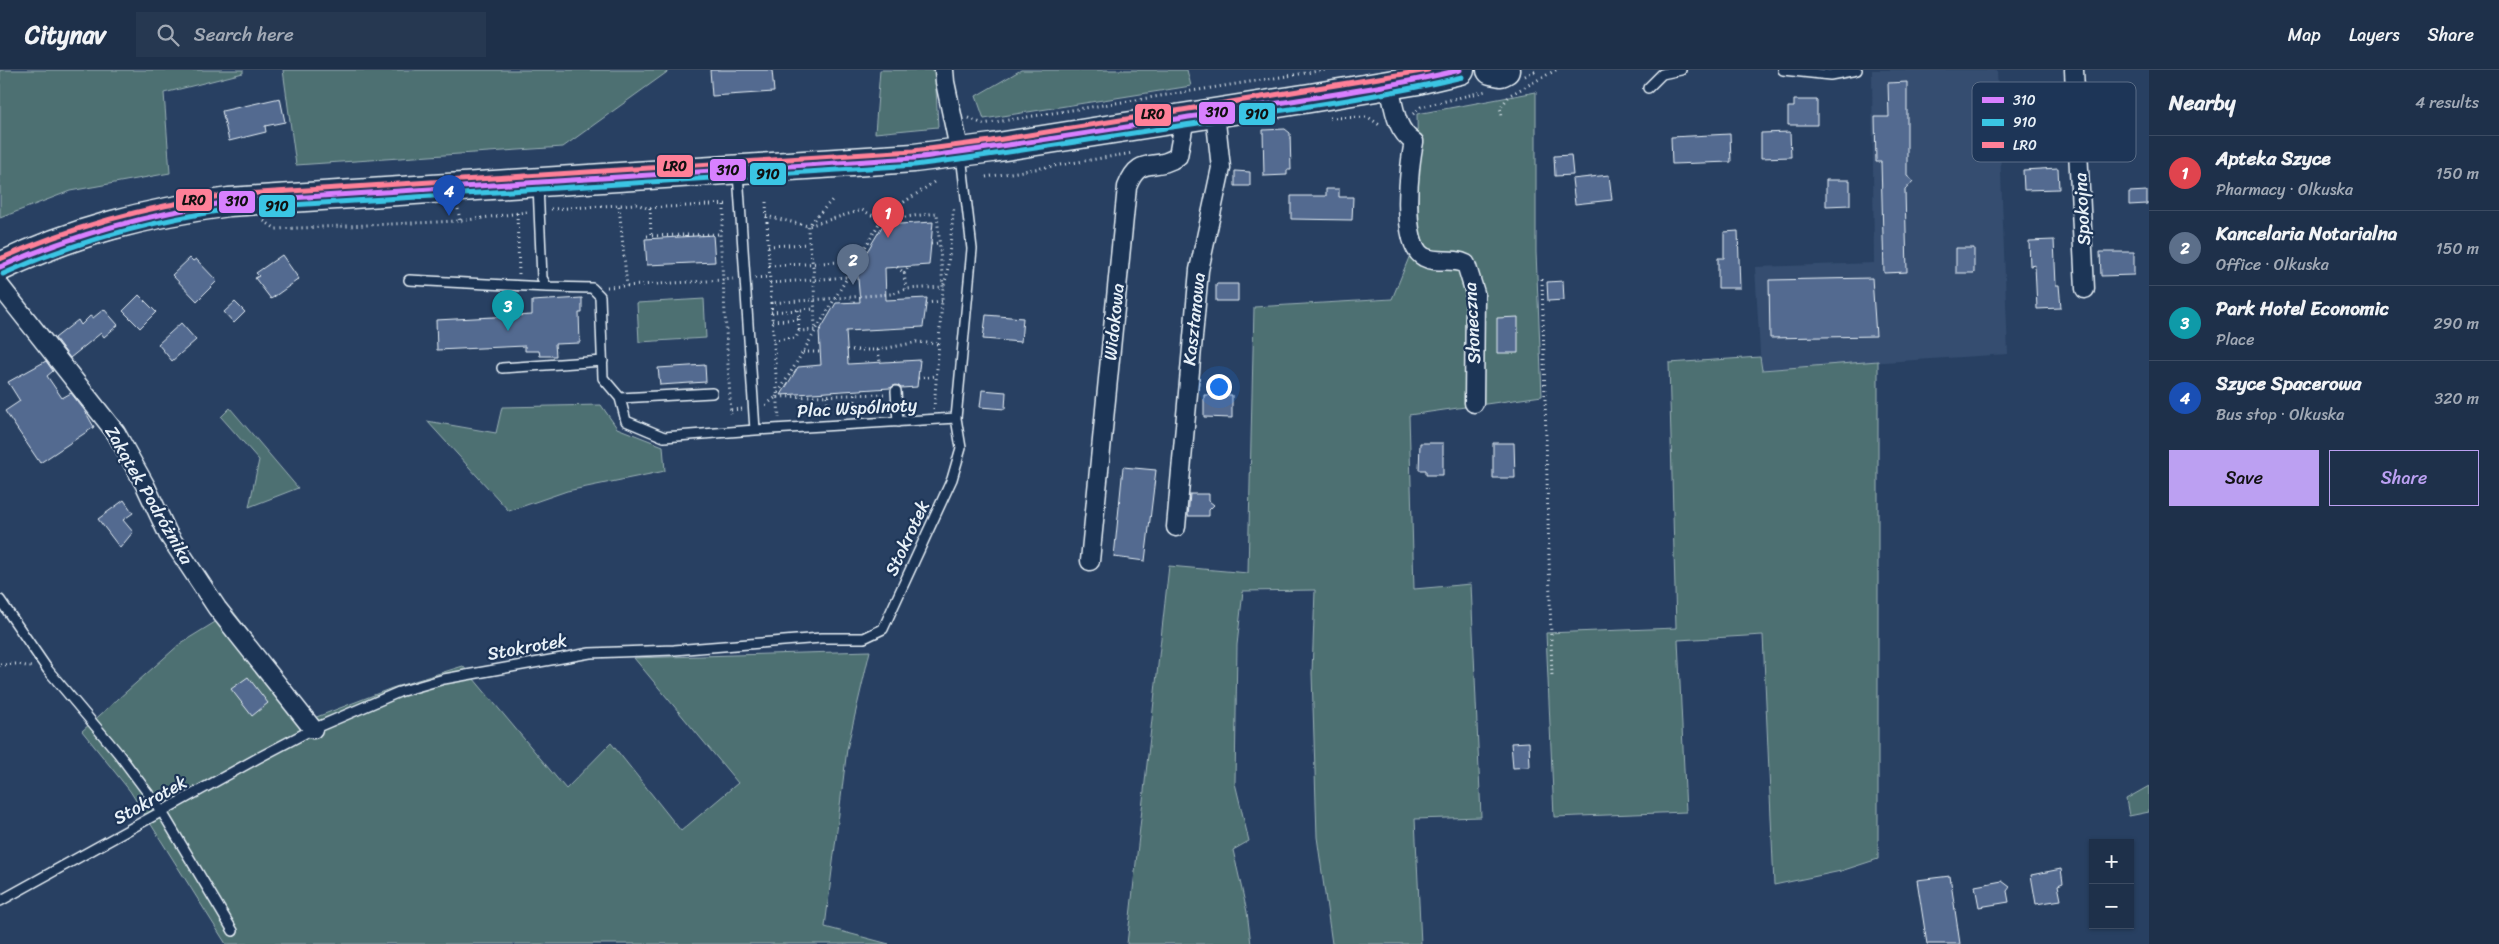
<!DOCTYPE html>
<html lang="en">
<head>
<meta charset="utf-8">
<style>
	:root { --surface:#1e304a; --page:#263851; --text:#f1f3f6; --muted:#a1a9b5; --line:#3c4b62; --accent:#bca0f2 }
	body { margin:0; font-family:Sriracha,sans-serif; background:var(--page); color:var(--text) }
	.controls { position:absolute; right:15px; bottom:15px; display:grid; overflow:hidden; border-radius:0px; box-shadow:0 1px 4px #0004 }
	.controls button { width:45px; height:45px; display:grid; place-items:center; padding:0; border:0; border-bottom:1px solid var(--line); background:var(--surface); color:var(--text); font:25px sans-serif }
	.you { position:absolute; left:1218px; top:316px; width:18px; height:18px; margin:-12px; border:4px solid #fff; border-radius:50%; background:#1a73e8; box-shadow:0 0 0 8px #1a73e833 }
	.badge { display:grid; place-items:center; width:32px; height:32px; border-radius:50%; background:var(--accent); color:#fff; font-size:16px; font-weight:700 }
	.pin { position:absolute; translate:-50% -41px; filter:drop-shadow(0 1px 2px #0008) }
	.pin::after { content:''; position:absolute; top:26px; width:18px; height:15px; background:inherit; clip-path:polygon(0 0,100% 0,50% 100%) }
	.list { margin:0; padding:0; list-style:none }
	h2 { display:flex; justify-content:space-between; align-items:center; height:65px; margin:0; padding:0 20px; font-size:21px }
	h2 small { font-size:16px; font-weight:400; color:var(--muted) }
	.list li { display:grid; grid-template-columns:32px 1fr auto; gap:15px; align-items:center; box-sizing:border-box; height:75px; padding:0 20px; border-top:1px solid var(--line) }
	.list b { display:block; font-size:19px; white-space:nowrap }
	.list p { margin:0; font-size:16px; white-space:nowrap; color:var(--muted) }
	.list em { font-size:16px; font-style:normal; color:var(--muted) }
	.actions { display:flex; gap:10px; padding:15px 20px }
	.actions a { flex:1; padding:11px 0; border:1px solid var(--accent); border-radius:0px; text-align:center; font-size:18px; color:var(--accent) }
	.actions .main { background:var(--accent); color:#111 }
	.icon { flex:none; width:28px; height:28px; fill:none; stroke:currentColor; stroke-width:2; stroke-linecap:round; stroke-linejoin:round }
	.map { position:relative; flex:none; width:2149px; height:874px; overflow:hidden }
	header { display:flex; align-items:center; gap:30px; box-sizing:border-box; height:70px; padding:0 25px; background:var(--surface); border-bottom:1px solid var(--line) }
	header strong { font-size:24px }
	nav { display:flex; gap:28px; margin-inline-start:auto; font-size:18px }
	.search { width:350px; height:45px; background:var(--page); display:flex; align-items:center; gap:12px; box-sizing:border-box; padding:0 18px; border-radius:0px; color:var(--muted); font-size:19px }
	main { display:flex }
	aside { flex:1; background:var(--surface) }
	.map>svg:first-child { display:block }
	.built { fill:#354d70 }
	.green { fill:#4d7072; stroke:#9ab0b5 }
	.building { fill:#536a90; stroke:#e8f1f8 }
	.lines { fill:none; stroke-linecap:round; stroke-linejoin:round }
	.service-casing { stroke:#e8f1f8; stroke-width:12 }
	.minor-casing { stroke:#e8f1f8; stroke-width:21 }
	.primary-casing { stroke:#e8f1f8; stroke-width:31 }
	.path { stroke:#e8f1f8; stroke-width:3; stroke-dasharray:1 4; stroke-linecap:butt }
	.service { stroke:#1d3557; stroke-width:9 }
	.minor { stroke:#1d3557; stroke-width:18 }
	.primary { stroke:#1d3557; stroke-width:28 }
	.bus-1-casing { stroke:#1d3557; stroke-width:9 }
	.bus-2-casing { stroke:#1d3557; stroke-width:9 }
	.bus-3-casing { stroke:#1d3557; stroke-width:9 }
	.bus-1 { stroke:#d880ff; stroke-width:5 }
	.bus-2 { stroke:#3ac5e4; stroke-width:5 }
	.bus-3 { stroke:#ff8098; stroke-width:5 }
	.labels { text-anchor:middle; stroke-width:4.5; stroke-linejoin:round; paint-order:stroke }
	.street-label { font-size:18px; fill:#e8f1f8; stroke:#1d3557 }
	.key { fill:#1d3557; stroke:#5a6d87; stroke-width:1 }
	.key-label { font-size:14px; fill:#e8f1f8 }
	.line-badge { stroke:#1d3557; stroke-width:2 }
	.pale-badge-label { font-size:14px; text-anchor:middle; font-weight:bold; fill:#111 }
</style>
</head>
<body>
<header>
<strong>Citynav</strong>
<div class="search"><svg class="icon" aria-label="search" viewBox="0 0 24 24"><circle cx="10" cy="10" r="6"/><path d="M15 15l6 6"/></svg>Search here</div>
<nav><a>Map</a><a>Layers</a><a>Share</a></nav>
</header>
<main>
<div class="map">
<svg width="2149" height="874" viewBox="0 0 2149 874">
	<rect width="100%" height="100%" fill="#284062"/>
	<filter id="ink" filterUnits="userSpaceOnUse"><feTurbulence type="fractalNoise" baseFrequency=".02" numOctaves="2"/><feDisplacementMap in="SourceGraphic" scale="10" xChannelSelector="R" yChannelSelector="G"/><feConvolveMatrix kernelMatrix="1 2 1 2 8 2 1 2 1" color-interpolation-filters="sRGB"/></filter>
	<g filter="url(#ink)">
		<path class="built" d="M1872 0H1997L2008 284 1761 300 1755 197 1874 193Z"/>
		<path class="green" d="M0 0H243V3L164 23 170 103 70 121 0 148Z
			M283 0H670L563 77 296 95Z
			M880 0H935L938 57 875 63Z
			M1021 0H1187L1191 16 984 49 976 26Z
			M1536 22V182L1542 326 1409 345 1414 519 1471 514 1481 747 1415 749 1421 874H1332L1317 767 1312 603 1315 520 1243 521 1237 575 1235 713 1249 771 1233 780 1247 842 1251 874H1127L1169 496 1248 503 1254 237 1392 229 1419 163 1417 44Z
			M704 229 706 268 639 272 637 233Z
			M1760 287 1762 300 1878 291V789L1841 801 1774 815 1763 565 1678 570 1686 742 1554 747 1546 563 1676 558 1669 293Z
			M601 335 617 358 663 376 665 401 567 421 509 441 427 351 496 363 502 337Z
			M230 338 298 418 249 437 259 390 221 347Z
			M233 541 314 648 392 618 463 596 566 719 611 673 681 761 738 713 634 588 870 581 847 679 825 857 889 874H226L130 721 82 661 181 573Z
			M2149 716V742L2129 746 2126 729Z"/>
		<path class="building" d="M710 0H772L774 22 712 26Z
			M1907 12V106L1913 111 1905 120 1907 202 1884 203 1881 92H1876L1875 47H1889L1888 13Z
			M280 28 285 52 265 56 266 62 229 71 222 41Z
			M1794 30H1817V55H1788V37H1794Z
			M1285 59 1290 63 1291 100H1287V105L1264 106 1263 60Z
			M1790 62 1791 87 1761 88V63Z
			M1730 64 1731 92 1672 94 1671 67Z
			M1571 85 1573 105 1555 106 1554 86Z
			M2058 98 2059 119 2024 120 2023 100Z
			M1235 101 1250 102V116H1235Z
			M1609 105 1612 130 1575 134 1572 109Z
			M1826 110H1850V135L1826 136Z
			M1326 119H1339V127H1353L1352 150 1291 149V126H1326Z
			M2147 121V134L2129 135V122Z
			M933 152 929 195 885 198 886 230 927 228 923 257 846 261 848 294 920 290 917 317 901 318 896 315 890 318 781 325 798 297 821 295 819 262 836 233 860 232 857 198 883 155Z
			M1738 161 1740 218H1718V188H1724V162Z
			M713 165 715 192 647 195 645 169Z
			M2054 170 2056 215H2059L2061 238 2037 239 2035 195 2030 196 2029 171Z
			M1956 178H1974V203H1956Z
			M2100 182H2134V205L2101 206Z
			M282 185 299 209 271 229 255 208 259 206 256 203Z
			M190 188 193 191 196 189 217 211 197 231 172 205Z
			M1872 208 1876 266 1770 268 1769 210Z
			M1563 211 1564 230 1548 231 1547 212Z
			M1216 214H1238V231H1216Z
			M139 225 156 242 140 258 123 241Z
			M582 228V243H579L580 273 555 274 556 286H540L539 281H525V276L437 280 436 250 532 245V231Z
			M235 232 245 242 234 253 224 242Z
			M104 239 118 255 104 267 101 263 70 288 55 268 78 250 81 255 90 246 93 248Z
			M986 245 1023 248 1021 272 983 269Z
			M1518 247V283H1497V248Z
			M181 253 196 270 172 291 158 274Z
			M46 291 53 301 47 306 62 328 71 323 85 341 94 357 40 393 5 341 20 331 8 312Z
			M705 295 706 312 660 315 658 298Z
			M982 320 1006 322 1005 339 980 337Z
			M1204 325H1232V348L1204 347Z
			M1420 373H1443V405H1426V400H1419Z
			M1493 373H1514L1515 408H1493Z
			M1123 397 1156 400 1145 491 1114 487Z
			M1190 424H1209V431L1214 435 1209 440V446H1188Z
			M124 430 133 443 123 450 133 462 120 478 98 449Z
			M248 607 268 633 252 646 231 619Z
			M1529 672 1530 697 1513 698 1511 673Z
			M2061 799 2063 813 2058 815 2061 830 2036 834 2031 805Z
			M1950 806 1960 874H1927L1917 810Z
			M2002 811 2010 817 2007 821 2009 832 1979 837 1975 816Z"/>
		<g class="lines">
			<defs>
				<path id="service" d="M1783 0 1830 5 1857 0
					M1648 18 1662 4 1681 0
					M738 103 755 360 956 348
					M538 115 542 208 547 217 592 218 600 226 603 308 620 328 626 351 664 367 755 360
					M409 210 547 217
					M502 298 603 291
					M896 321 898 352
					M620 328 712 323
					M0 530 48 600 118 683 162 742 233 861
					M0 831 258 688 313 659 399 622 444 609 590 583 674 580 821 568H864L883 559 952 409 961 378 956 348 972 179 961 85"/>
				<path id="minor" d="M944 0 945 12 960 83
					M2074 0 2085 219
					M1389 15C1394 36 1395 60 1414 72 1409 95 1400 175 1424 187 1437 194 1453 187 1466 194L1475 223 1474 333
					M0 216 116 363 145 415 168 464 217 538 313 659
					M1176 457 1199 200 1221 98 1215 43
					M1090 491 1127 117C1140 83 1155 103 1178 86L1185 48"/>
				<path id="primary" d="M1491 0 1501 2 1505 0
					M0 197C75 161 147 143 229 132L914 88 992 78 1310 28 1418 10 1460 0"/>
			</defs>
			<use href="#service" class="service-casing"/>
			<use href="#minor" class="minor-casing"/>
			<use href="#primary" class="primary-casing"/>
			<path class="path" d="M1525 6 1538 0
				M1413 44 1421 37 1486 21
				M1502 45 1500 38 1510 25 1556 0
				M969 48 983 54 1325 0
				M1330 48 1368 47 1381 56
				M986 107 1133 83
				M766 132 771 233 891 224 906 219 943 217 937 143 881 150C847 209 811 268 776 327
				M724 135V146L720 164 723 210 733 209
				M619 136 627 216
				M650 138 651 166
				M458 139 460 151
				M551 139 637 134 647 138 729 134
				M517 143 519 204
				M766 146 808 156 862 140 881 150C897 135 916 125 934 112
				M264 151 276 159 460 151 527 142
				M647 166 720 164
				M931 174 939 173
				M768 176 807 174
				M769 196 856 191
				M897 197 904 203 906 219
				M904 203 909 196
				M755 208 769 207
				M1542 209 1552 607
				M770 213 847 207
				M607 217 723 210 731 344
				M520 228V242
				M771 233 779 348
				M926 233 943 231
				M771 242 814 239
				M799 249V261
				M772 251 799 249 798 240
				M773 270 796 268 799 261 815 260C814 238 815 217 813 196 811 182 808 171 808 156L834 128
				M847 280H878L917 272 940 274
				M878 280 880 292
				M803 282H820
				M918 308 936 306
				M855 325V336
				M827 326 828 338
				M803 327 804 339
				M766 335 776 327 884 324
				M934 339 943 217 947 205 954 136
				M731 340 743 339
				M0 595 17 594 31 597"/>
			<use href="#service" class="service"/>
			<use href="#minor" class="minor"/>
			<use href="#primary" class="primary"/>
			<defs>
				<path id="bus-1" d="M0 197C74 164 149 144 229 132L914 88C1017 75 1119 58 1221 42 1301 29 1381 19 1460 0"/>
				<path id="bus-2" d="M3 204C76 171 151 151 230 139L915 95C1018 82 1120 65 1223 49 1303 37 1383 26 1462 7"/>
				<path id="bus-3" d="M0 189C73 156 148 136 228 125L913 81 991 71 1428 0"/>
			</defs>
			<use href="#bus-1" class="bus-1-casing"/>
			<use href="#bus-2" class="bus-2-casing"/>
			<use href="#bus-3" class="bus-3-casing"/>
			<use href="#bus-1" class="bus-1"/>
			<use href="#bus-2" class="bus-2"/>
			<use href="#bus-3" class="bus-3"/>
		</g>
	</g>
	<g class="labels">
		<g class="street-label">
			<text transform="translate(2082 139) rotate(-93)" y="6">Spokojna</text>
			<text transform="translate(1194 249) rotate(-84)" y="6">Kasztanowa</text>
			<text transform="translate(1114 252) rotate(-84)" y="6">Widokowa</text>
			<text transform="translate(1472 253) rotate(-93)" y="6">Słoneczna</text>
			<text transform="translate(857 338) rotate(-3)" y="6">Plac Wspólnoty</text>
			<text transform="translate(149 425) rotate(60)" y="6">Zakątek Podróżnika</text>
			<text transform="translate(907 468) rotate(-65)" y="6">Stokrotek</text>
			<text transform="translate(527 577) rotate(-10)" y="6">Stokrotek</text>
			<text transform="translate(150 730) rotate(-29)" y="6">Stokrotek</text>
		</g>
	</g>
	<rect x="1972" y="12" width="164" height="80" rx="8" class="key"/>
	<rect x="1982" y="27" width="22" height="6" fill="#d880ff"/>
	<rect x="1982" y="49" width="22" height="7" fill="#3ac5e4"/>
	<rect x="1982" y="72" width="22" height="6" fill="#ff8098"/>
	<g class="key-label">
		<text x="2013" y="35">310</text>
		<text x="2013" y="57">910</text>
		<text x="2013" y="80">LR0</text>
	</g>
	<g class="line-badge">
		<rect x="1198" y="31" width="38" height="24" rx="5" fill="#d880ff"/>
		<rect x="1238" y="32" width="38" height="24" rx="5" fill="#3ac5e4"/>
		<rect x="1134" y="33" width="38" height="24" rx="5" fill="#ff8098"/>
		<rect x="656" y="84" width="38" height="24" rx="5" fill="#ff8098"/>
		<rect x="709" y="88" width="38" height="24" rx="5" fill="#d880ff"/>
		<rect x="749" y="92" width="38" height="24" rx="5" fill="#3ac5e4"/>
		<rect x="175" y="118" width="38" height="24" rx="5" fill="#ff8098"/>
		<rect x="218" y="120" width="38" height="24" rx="5" fill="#d880ff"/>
		<rect x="258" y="124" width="38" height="24" rx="5" fill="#3ac5e4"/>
	</g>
	<g class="pale-badge-label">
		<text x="1217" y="47">310</text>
		<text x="1257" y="49">910</text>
		<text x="1153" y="49">LR0</text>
		<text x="675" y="101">LR0</text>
		<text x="728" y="105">310</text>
		<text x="768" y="109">910</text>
		<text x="194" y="135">LR0</text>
		<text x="237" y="136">310</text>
		<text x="277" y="141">910</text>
	</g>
</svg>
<div class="controls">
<button>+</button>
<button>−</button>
</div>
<div class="you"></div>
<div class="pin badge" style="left:888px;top:168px;background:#e0444e">1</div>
<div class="pin badge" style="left:853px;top:215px;background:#5c6f8a">2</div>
<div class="pin badge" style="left:508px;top:261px;background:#0f9aa8">3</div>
<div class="pin badge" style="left:449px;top:146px;background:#1a4fb4">4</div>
</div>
<aside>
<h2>Nearby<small>4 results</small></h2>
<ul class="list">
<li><span class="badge" style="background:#e0444e">1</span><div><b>Apteka Szyce</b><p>Pharmacy · Olkuska</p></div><em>150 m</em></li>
<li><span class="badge" style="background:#5c6f8a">2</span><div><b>Kancelaria Notarialna</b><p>Office · Olkuska</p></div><em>150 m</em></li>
<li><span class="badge" style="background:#0f9aa8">3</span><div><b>Park Hotel Economic</b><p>Place</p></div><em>290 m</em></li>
<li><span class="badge" style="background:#1a4fb4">4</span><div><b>Szyce Spacerowa</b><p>Bus stop · Olkuska</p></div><em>320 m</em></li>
</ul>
<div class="actions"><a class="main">Save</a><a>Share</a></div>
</aside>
</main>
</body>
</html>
